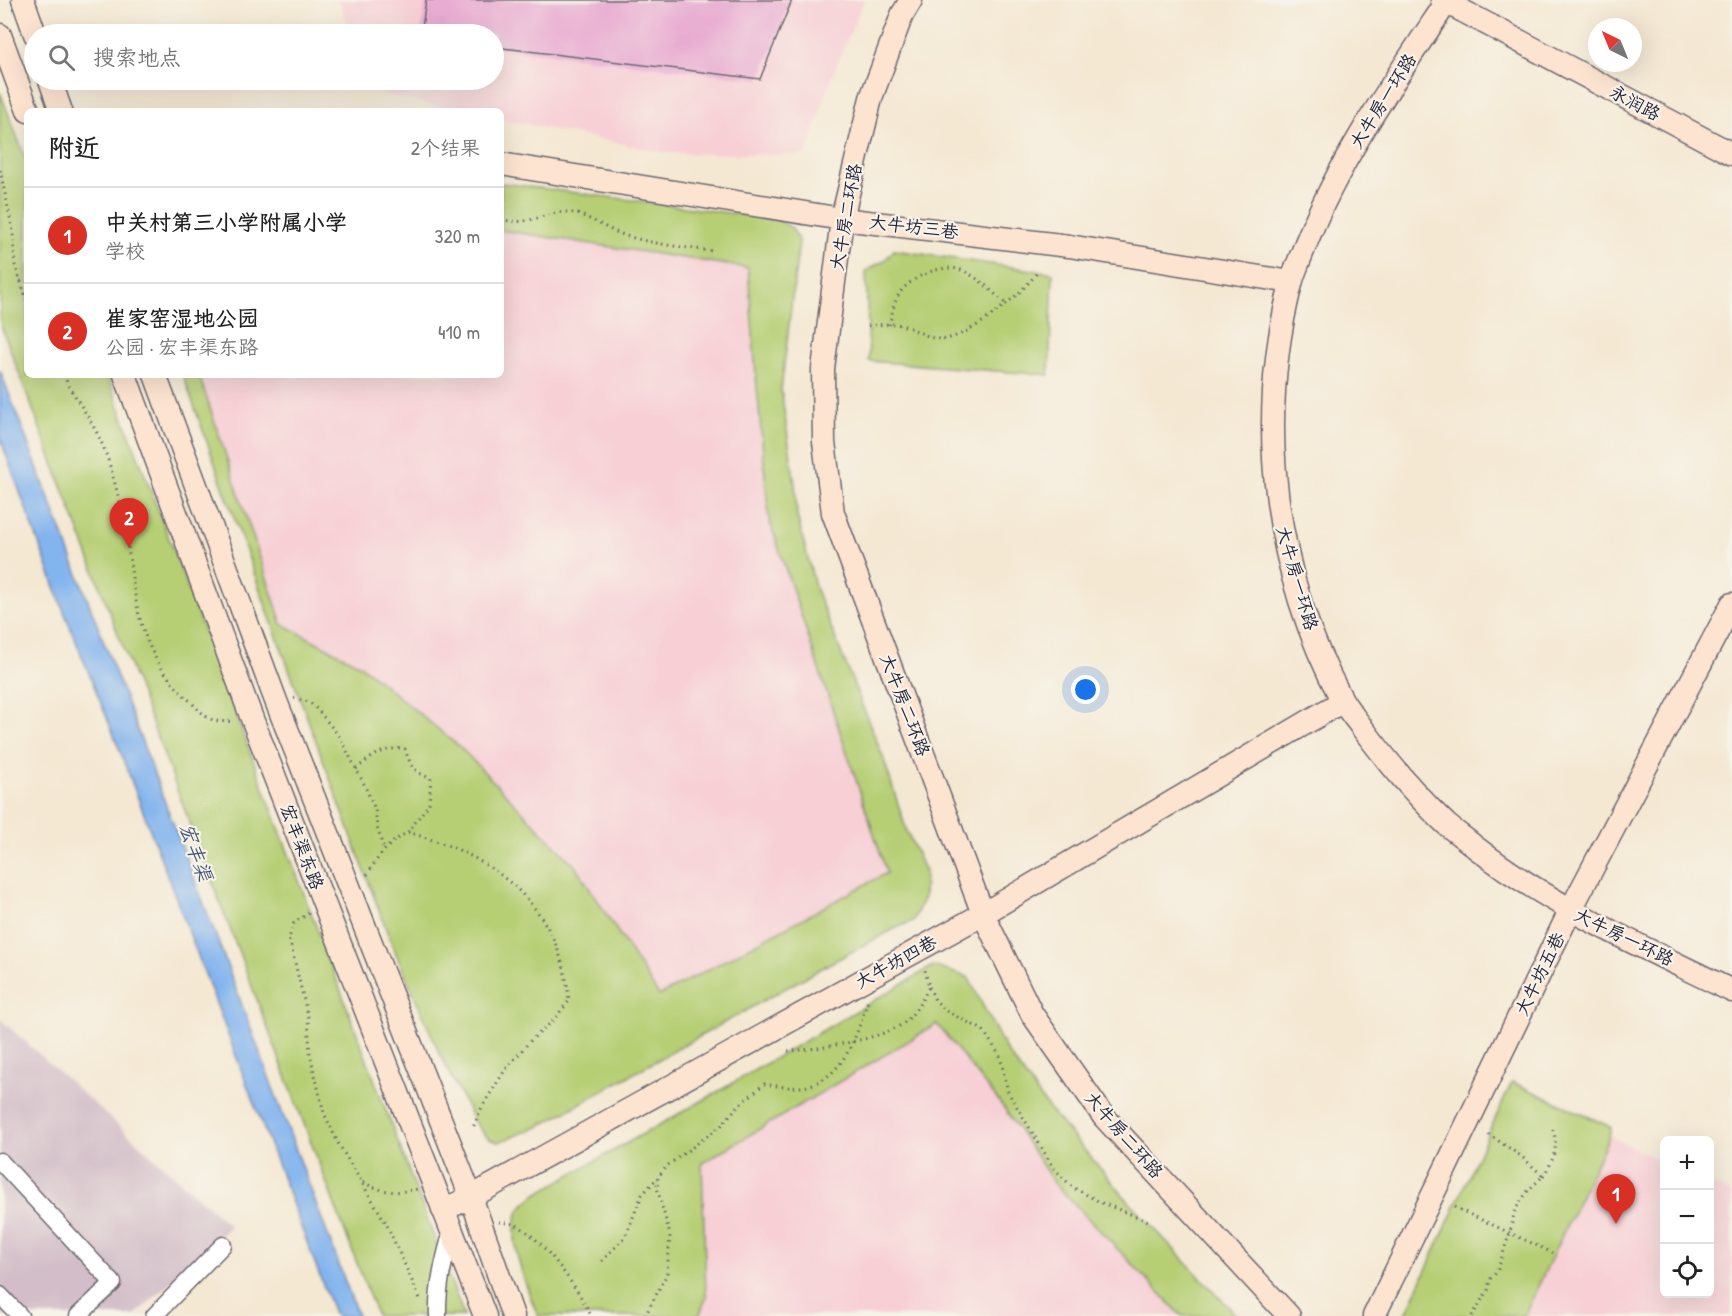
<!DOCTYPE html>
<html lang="zh">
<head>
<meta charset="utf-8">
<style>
	:root { --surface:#fff; --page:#f2f2f2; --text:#222; --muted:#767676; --line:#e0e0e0; --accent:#d93025 }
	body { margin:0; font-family:"Patrick Hand","LXGW WenKai TC",sans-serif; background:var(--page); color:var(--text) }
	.controls { position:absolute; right:18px; bottom:18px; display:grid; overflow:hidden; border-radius:9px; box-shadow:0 6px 24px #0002 }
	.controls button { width:54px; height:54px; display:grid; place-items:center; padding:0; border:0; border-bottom:2px solid var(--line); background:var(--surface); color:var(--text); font:30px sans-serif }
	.compass { position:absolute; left:1588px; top:18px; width:54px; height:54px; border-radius:50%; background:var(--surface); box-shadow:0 6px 24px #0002; rotate:317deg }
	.you { position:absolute; left:1086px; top:690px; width:21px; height:21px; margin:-15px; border:4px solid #fff; border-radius:50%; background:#1a73e8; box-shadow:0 0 0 9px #1a73e833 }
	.badge { display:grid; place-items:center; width:39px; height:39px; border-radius:50%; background:var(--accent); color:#fff; font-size:20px; font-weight:700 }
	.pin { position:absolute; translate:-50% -50px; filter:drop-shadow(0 2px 3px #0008) }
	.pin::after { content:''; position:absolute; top:32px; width:21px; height:18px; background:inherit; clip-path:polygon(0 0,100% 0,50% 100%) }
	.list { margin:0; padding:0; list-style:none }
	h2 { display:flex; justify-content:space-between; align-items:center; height:78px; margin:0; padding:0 24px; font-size:26px }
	h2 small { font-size:20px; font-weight:400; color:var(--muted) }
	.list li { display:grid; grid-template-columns:39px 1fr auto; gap:18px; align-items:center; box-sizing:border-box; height:96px; padding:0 24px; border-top:2px solid var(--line) }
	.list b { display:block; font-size:22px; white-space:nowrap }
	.list p { margin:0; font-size:20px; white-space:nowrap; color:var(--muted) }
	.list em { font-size:20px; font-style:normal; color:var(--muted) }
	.icon { flex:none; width:33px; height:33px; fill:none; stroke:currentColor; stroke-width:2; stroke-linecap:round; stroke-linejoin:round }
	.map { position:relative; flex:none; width:1732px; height:1316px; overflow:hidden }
	.search { position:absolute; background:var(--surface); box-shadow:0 6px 24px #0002; left:24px; top:24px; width:480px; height:66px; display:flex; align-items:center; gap:15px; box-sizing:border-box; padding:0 21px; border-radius:33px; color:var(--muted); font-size:22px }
	.panel { position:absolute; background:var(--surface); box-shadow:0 6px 24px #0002; left:24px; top:108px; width:480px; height:270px; border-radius:9px }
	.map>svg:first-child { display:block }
	.built { fill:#f7cfd5 }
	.industrial { fill:#d2bdc8 }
	.green { fill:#b6cf74; stroke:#6c7858; stroke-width:1.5 }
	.water { fill:#82b4ee; stroke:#526b94; stroke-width:1.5 }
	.building { fill:#e8abd1 }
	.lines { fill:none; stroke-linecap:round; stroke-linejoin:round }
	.street-casing { stroke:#6c6770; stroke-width:19 }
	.secondary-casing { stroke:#6c6770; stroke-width:25 }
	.path { stroke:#6c6770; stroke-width:3; stroke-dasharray:1.5 4.5; stroke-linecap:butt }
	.street { stroke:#fff; stroke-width:16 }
	.secondary { stroke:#fde4d1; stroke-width:22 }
	.labels { text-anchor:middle; stroke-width:4.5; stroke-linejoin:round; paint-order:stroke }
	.street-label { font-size:18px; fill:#22223b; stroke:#f7f3e8 }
	.water-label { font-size:20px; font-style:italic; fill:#44557a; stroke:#f7f3e8 }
</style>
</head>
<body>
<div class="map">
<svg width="1732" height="1316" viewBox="0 0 1732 1316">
	<rect width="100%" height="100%" fill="#f7f3e8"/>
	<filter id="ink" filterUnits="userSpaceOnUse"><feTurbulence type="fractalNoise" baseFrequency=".0167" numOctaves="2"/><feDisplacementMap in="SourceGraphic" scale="12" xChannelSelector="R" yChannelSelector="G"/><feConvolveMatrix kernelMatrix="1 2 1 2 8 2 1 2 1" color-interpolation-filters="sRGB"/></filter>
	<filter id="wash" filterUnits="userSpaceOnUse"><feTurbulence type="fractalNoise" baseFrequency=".008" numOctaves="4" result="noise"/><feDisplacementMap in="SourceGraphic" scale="24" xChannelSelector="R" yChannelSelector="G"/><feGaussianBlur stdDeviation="1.35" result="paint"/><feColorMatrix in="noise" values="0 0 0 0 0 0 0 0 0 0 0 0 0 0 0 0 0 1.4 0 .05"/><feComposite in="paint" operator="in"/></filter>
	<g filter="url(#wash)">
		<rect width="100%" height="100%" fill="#f4e8d3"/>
		<path class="built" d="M339 0H864L834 71 806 155 667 153 501 119V111H461L373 92 369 80H494V34H352Z
			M501 230 748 268 756 375 769 519 887 874 658 996 576 867 461 748 360 665 282 624 199 375H501Z
			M937 1024 1004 1108 1055 1184 1182 1316H699L706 1298 702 1163Z
			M1609 1136 1664 1162V1294H1710V1183L1732 1194V1316H1524Z"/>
		<path class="industrial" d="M0 1019 230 1226 134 1316H0Z"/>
		<path class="green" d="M0 92 27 163V375H107L464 1316H377L0 323Z
			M501 183 776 219 792 228 799 241 781 390 795 485 797 516 816 590 883 757 906 829 925 872 924 897 913 921 894 929 827 965 538 1127 498 1142 489 1139 475 1123 439 1052 391 942 273 626 183 375H199L282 624 360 665 461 748 576 867 659 996 887 873 769 519 756 375 748 268 501 230Z
			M894 250 1053 273 1049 375 869 361 866 271 885 260Z
			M933 966 968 977 1006 1050 1049 1109 1131 1204 1237 1316H1182L1055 1184 1004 1108 937 1024 702 1163 706 1298 699 1316H538C527 1288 506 1240 519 1211 522 1205 531 1199 536 1194L709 1097Z
			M1512 1082 1611 1127 1609 1136 1524 1316H1405Z"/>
		<path class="water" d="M0 370 221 949 358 1316H335L117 743 65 614 0 438Z"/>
		<g id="blocks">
			<path class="building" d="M426 0H792L760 79 494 47V34H421Z"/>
		</g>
	</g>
	<g filter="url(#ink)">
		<use href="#blocks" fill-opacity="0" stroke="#6c6770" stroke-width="1.5"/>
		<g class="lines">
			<defs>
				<path id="street" d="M0 1161 113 1283 78 1316
					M0 1295 20 1316
					M154 1316 223 1245
					M438 1316C437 1287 444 1259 452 1231"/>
				<path id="secondary" d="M23 0 35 34
					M911 0 902 15 871 98 842 219 823 369 824 442 833 513 983 914 1032 1014 1104 1117 1289 1316
					M1442 0 1732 154
					M1448 0C1396 78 1341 156 1306 243 1301 257 1294 271 1291 284 1255 423 1274 573 1341 698 1347 709 1356 719 1363 729 1388 762 1416 796 1446 824 1455 832 1466 839 1475 847 1554 908 1643 947 1732 991
					M0 35 28 111
					M50 80 61 111
					M501 164 842 219 1069 246 1291 282
					M125 375 251 716 485 1316
					M155 375 276 701 471 1197 513 1316
					M443 1210 471 1197 983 914 1343 701
					M1374 1316 1570 911 1732 604"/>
			</defs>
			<use href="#street" class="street-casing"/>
			<use href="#secondary" class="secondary-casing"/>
			<path class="path" d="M0 170 13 231 15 265 27 300
				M501 219C527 227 542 213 565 212 584 212 603 228 621 234 650 244 681 247 712 251
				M20 281 27 282
				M889 325C892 315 894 302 899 294 910 277 942 263 961 270 979 277 992 292 1006 304
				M868 326C879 325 894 322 905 326 917 330 927 338 940 339 966 341 1024 293 1038 271
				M63 375C76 400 95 424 105 451 113 474 119 498 124 522 137 594 131 646 190 701 205 716 210 724 232 721
				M294 698 309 702 317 709 339 736 364 784 375 809 377 827 384 850
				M356 769C371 757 385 746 405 749 410 765 414 773 431 778L429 804 408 832
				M367 875C379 855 388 843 408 832 426 838 444 843 461 851 524 882 563 929 569 1001L551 1023 531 1040 505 1070 482 1107 472 1130
				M309 913 294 923 289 938 308 1017 310 1054 324 1113 338 1143 386 1223 421 1301
				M929 987 935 1000 946 1011 983 1030 1000 1056 1008 1092 1053 1167 1072 1187 1102 1203 1148 1221
				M788 1051C814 1050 885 1039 905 1022 916 1012 922 1000 929 987L925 970
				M1543 1176C1554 1160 1559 1146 1552 1127
				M363 1182C381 1192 396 1194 417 1189
				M1454 1207 1553 1253
				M499 1222C505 1223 513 1223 518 1226 541 1237 581 1292 591 1316
				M602 1261 625 1237 642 1195 657 1178
				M645 1316 667 1274 670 1235 657 1188 658 1177 668 1165 721 1126 736 1108 764 1084C777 1086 793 1089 807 1086 847 1075 857 1032 869 998
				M1472 1316 1488 1290 1490 1279 1497 1272 1510 1232 1515 1210 1527 1192 1543 1176 1521 1156 1488 1134"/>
			<use href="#street" class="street"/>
			<use href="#secondary" class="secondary"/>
		</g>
	</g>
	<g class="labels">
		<g class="street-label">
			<text transform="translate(1383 101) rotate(-58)" y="6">大牛房一环路</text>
			<text transform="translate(1635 103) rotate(28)" y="6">永润路</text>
			<text transform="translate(846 217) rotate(-80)" y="6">大牛房二环路</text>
			<text transform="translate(914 227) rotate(7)" y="6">大牛坊三巷</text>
			<text transform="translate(1297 578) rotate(74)" y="6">大牛房一环路</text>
			<text transform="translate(905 705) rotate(69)" y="6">大牛房二环路</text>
			<text transform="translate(302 847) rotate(69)" y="6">宏丰渠东路</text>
			<text transform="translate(1624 937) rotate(26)" y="6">大牛房一环路</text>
			<text transform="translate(896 962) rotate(-29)" y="6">大牛坊四巷</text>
			<text transform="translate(1540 974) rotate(-64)" y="6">大牛坊五巷</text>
			<text transform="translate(1124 1135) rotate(49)" y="6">大牛房二环路</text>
		</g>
		<g class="water-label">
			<text transform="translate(196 852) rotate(70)" y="7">宏丰渠</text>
		</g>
	</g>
</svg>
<div class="controls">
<button>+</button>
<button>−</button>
<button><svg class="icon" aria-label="locate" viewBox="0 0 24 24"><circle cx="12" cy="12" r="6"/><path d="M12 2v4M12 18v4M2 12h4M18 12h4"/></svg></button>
</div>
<svg class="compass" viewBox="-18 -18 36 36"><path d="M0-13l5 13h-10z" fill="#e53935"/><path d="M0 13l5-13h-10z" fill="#767676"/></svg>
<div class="you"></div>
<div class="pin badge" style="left:1616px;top:1224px">1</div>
<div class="pin badge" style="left:129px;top:548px">2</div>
<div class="search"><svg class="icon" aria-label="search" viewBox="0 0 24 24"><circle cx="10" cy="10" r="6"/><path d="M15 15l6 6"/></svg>搜索地点</div>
<section class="panel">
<h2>附近<small>2个结果</small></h2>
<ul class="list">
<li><span class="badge">1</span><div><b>中关村第三小学附属小学</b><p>学校</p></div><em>320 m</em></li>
<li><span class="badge">2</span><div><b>崔家窑湿地公园</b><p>公园 · 宏丰渠东路</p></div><em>410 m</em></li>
</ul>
</section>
</div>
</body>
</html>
